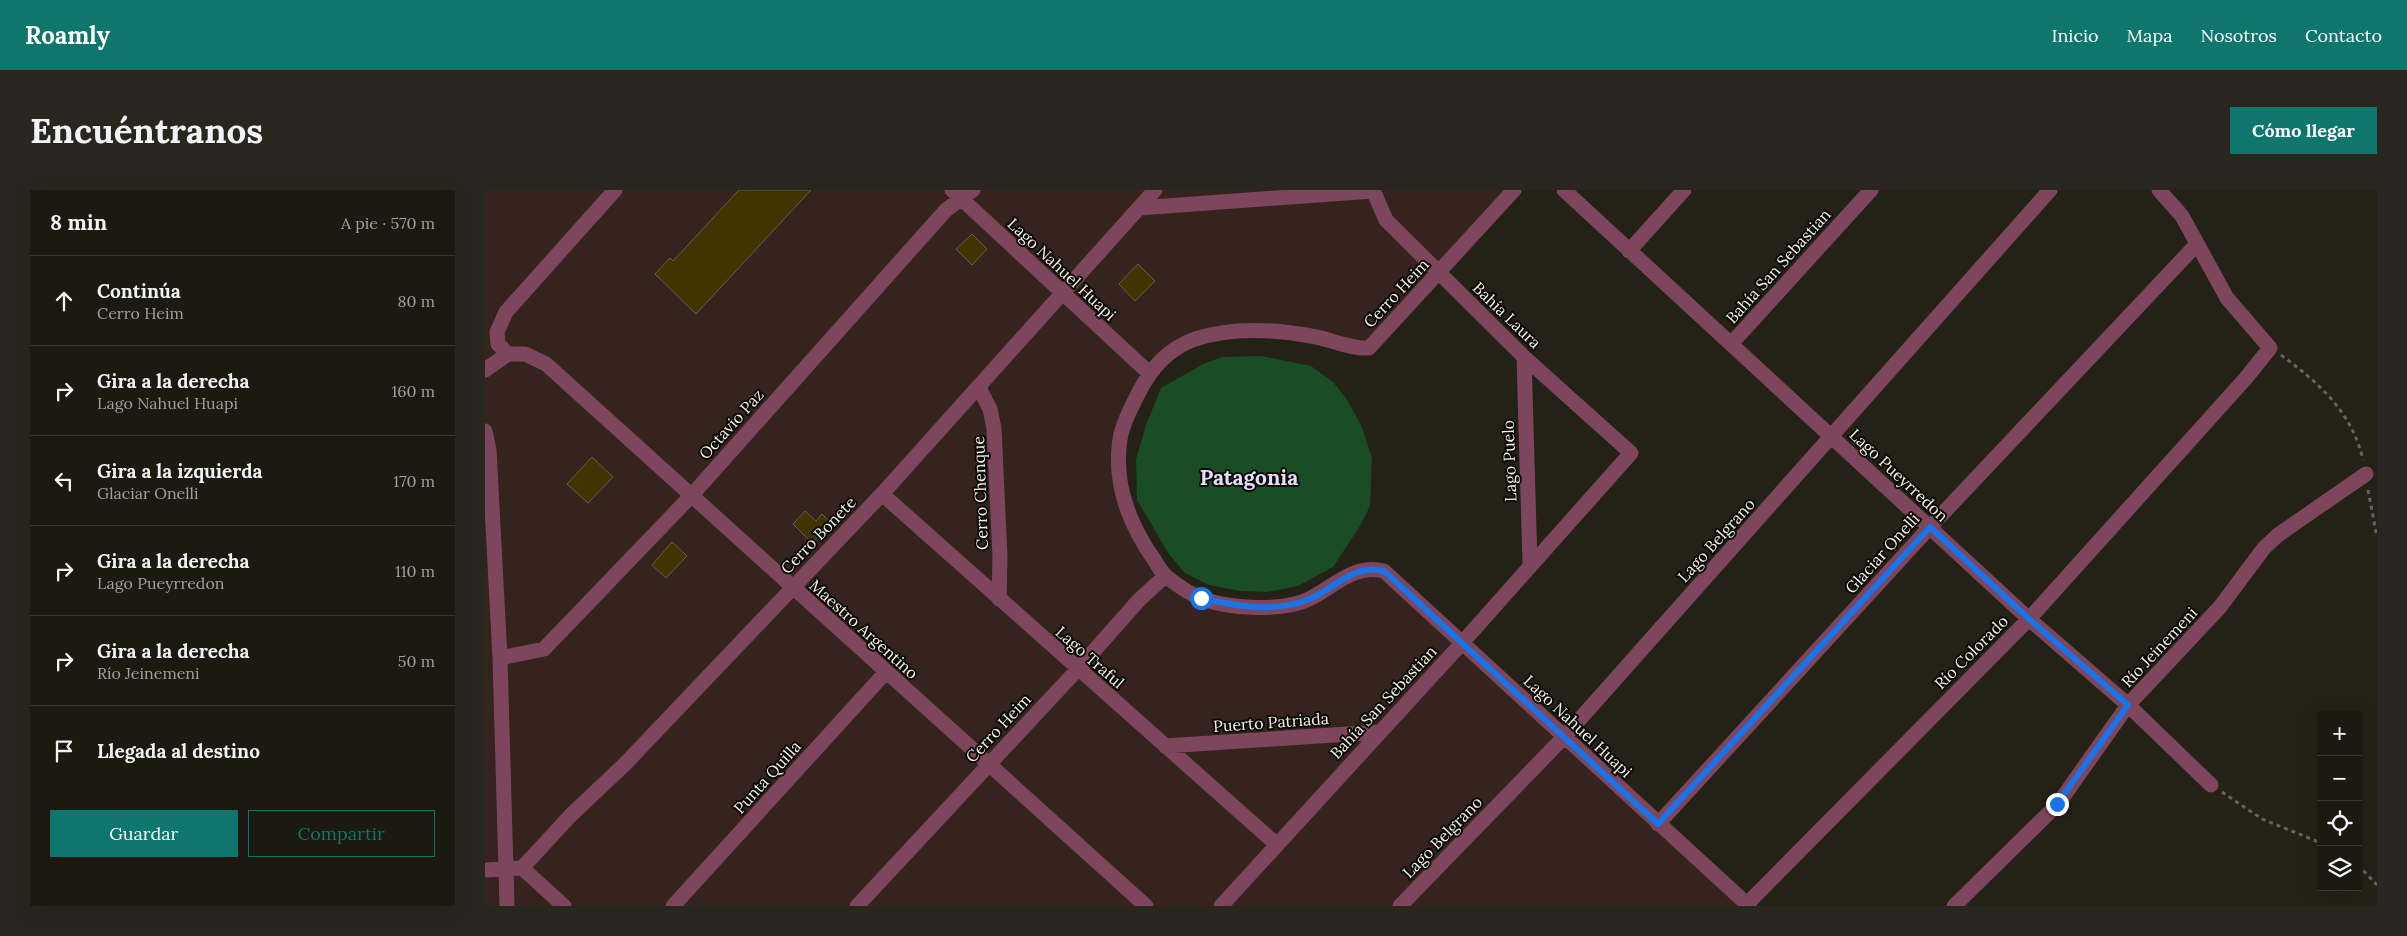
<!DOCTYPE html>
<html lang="es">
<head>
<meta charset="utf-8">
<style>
	:root { --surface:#1b1910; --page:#28261e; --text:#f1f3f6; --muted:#a0a09f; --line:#393830; --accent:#0f766e }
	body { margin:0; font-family:Lora,serif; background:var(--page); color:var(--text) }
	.controls { position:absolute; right:15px; bottom:15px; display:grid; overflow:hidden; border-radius:0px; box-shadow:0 5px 20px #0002 }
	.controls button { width:45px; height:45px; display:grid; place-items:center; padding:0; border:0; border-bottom:1px solid var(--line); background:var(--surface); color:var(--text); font:25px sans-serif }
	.stop { position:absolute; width:15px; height:15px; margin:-11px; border:4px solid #1a73e8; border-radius:50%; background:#fff }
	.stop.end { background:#1a73e8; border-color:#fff; box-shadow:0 1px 5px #0008 }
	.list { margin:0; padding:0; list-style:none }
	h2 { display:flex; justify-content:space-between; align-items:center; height:65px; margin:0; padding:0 20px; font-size:21px }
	h2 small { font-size:16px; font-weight:400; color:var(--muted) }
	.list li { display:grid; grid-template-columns:32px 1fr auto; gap:15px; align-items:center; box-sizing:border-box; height:90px; padding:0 20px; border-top:1px solid var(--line) }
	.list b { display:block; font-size:19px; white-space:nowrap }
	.list p { margin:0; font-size:16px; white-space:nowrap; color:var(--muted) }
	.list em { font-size:16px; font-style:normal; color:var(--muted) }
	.actions { display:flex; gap:10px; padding:15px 20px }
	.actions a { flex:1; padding:11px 0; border:1px solid var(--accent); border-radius:0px; text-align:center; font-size:18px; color:var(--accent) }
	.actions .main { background:var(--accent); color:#fff }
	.icon { flex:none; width:28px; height:28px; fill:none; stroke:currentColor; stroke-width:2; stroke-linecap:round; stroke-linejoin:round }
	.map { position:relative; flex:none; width:1892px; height:716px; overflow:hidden; border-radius:0px }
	header { display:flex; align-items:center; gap:30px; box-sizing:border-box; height:70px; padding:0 25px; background:var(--accent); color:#fff }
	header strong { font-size:24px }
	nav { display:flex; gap:28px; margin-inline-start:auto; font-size:18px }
	.intro { display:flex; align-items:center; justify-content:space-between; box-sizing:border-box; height:120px; padding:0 30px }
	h1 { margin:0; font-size:35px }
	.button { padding:12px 22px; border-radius:0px; background:var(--accent); color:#fff; font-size:18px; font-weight:700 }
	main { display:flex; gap:30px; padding:0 30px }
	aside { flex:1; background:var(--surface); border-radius:0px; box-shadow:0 5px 20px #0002 }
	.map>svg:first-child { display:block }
	.industrial { fill:#35231d }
	.green { fill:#1a4d25 }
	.building { fill:#413400; stroke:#635f52 }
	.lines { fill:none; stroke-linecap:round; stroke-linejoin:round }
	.path { stroke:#67645a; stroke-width:3; stroke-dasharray:4 4; stroke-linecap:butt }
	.minor { stroke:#7d465c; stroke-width:15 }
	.route { stroke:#1a73e8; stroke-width:6 }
	.labels { text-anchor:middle; stroke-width:4; stroke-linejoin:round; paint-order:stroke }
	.street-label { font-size:16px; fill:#f4f2ea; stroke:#0c0b06 }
	.district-label { font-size:21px; font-weight:bold; fill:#e3dffd; stroke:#0c0b06 }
</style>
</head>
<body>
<header>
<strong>Roamly</strong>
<nav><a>Inicio</a><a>Mapa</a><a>Nosotros</a><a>Contacto</a></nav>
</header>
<div class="intro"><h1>Encuéntranos</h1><a class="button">Cómo llegar</a></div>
<main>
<aside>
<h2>8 min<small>A pie · 570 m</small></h2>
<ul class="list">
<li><svg class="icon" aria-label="ahead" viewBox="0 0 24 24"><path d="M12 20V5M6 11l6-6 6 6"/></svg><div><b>Continúa</b><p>Cerro Heim</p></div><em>80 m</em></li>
<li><svg class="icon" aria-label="right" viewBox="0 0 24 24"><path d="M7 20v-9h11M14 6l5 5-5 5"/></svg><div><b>Gira a la derecha</b><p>Lago Nahuel Huapi</p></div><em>160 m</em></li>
<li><svg class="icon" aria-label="left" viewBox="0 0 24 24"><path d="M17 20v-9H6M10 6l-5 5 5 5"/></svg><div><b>Gira a la izquierda</b><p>Glaciar Onelli</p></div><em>170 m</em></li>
<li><svg class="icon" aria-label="right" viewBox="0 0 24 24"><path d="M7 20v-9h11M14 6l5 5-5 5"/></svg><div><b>Gira a la derecha</b><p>Lago Pueyrredon</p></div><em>110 m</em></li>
<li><svg class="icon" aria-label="right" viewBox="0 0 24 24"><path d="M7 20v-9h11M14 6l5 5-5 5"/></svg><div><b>Gira a la derecha</b><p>Río Jeinemeni</p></div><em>50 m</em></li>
<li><svg class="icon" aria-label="arrive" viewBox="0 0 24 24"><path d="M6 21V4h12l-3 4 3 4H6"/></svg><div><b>Llegada al destino</b></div></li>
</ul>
<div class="actions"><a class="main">Guardar</a><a>Compartir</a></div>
</aside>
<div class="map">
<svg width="1892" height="716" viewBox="0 0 1892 716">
	<rect width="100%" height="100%" fill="#242116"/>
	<path class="industrial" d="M0 0H1029L884 158 827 146 736 142 683 163 640 230 634 286 680 386 716 408 790 417 887 378 1264 716H0Z"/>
	<path class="green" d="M776 166 826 176 848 192 861 208 876 235 887 268 885 316 875 336 848 377 813 396 782 402 755 401 724 395 700 383 684 364 652 310 651 269 661 235 676 198 720 173 738 167Z"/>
	<path class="building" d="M254 0H326L211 124 170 84 185 68 188 71Z
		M487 44 502 59 487 75 471 59Z
		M653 74 670 91 650 111 634 94Z
		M107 267 128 287 103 313 82 294Z
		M320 321 331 331 337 324 346 333 327 353 308 334Z
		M187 352 202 366 181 388 167 375Z"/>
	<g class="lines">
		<path class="path" d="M1796 165C1834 193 1867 222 1878 270
			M1883 300 1892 347
			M1737 602 1777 629 1836 653
			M1873 675 1892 695"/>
		<path class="minor" d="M467 0 664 183
			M1029 0 884 158C863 159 846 149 826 146 788 139 747 137 710 149 683 159 667 177 654 202 645 220 635 238 634 258 630 299 647 339 670 371 673 376 676 382 681 386 690 394 705 404 716 408 743 419 797 422 824 409 849 397 869 373 899 381L1264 716
			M1079 0 1544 429 1643 515 1726 595
			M654 18 888 1
			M1144 61 1199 0
			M1246 154 1386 0
			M23 164H40L61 174 661 716
			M23 164 13 154 12 142 21 122 130 0
			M1039 167 1045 374
			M0 180 23 164
			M494 198 505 219 509 238 515 367 514 409
			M0 241 4 260 15 468 22 716
			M397 304 791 654
			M15 468 59 459 206 306 461 20 488 0
			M680 556 894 542
			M1173 634 1445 337 1712 54
			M37 678 79 716
			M0 680 37 678 86 625 140 574 397 304 670 0
			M1262 714 1544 429 1761 188 1785 158 1742 108 1697 26 1674 0
			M188 716 401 482
			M372 716 593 479 653 411 680 386
			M736 716 977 453 1146 263 1039 167 901 30 888 0
			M915 716 1079 547 1565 0
			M1469 716 1573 614 1643 515 1735 417 1779 358 1793 345 1881 284"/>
	</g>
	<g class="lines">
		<path class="route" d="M716 408C750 416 788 423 822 410 849 400 868 373 899 381L1173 634 1445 337 1544 429 1643 515 1572 614"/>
	</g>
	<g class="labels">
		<g class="street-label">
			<text transform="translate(1293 76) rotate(-48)" y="6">Bahía San Sebastian</text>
			<text transform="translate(577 79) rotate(43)" y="6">Lago Nahuel Huapi</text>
			<text transform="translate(911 103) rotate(-47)" y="6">Cerro Heim</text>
			<text transform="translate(1022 125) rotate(44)" y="6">Bahía Laura</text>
			<text transform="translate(246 234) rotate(-48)" y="6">Octavio Paz</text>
			<text transform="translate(1024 271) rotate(-92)" y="6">Lago Puelo</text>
			<text transform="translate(1414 285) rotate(43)" y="6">Lago Pueyrredon</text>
			<text transform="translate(495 303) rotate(-92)" y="6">Cerro Chenque</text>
			<text transform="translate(333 345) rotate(-46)" y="6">Cerro Bonete</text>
			<text transform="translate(1231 350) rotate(-48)" y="6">Lago Belgrano</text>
			<text transform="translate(1397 363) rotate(-48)" y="6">Glaciar Onelli</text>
			<text transform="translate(379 439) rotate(42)" y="6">Maestro Argentino</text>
			<text transform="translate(1674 457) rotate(-47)" y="6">Río Jeinemeni</text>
			<text transform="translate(1486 462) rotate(-45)" y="6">Río Colorado</text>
			<text transform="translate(605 467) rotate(41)" y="6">Lago Traful</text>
			<text transform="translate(898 512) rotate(-47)" y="6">Bahía San Sebastian</text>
			<text transform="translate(786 532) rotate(-4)" y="6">Puerto Patriada</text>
			<text transform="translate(1093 536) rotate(43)" y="6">Lago Nahuel Huapi</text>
			<text transform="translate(513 538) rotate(-47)" y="6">Cerro Heim</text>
			<text transform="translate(282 587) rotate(-48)" y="6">Punta Quilla</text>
			<text transform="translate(957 647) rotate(-46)" y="6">Lago Belgrano</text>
		</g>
		<g class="district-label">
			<text x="764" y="295">Patagonia</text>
		</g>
	</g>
</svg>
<div class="controls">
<button>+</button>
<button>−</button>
<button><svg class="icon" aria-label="locate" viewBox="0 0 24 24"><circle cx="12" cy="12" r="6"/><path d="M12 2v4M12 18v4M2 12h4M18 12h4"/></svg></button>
<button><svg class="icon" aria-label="layers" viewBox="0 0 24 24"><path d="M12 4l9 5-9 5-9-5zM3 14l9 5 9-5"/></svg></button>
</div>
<div class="stop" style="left:716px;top:408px"></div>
<div class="stop end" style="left:1572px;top:614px"></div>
</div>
</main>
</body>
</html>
